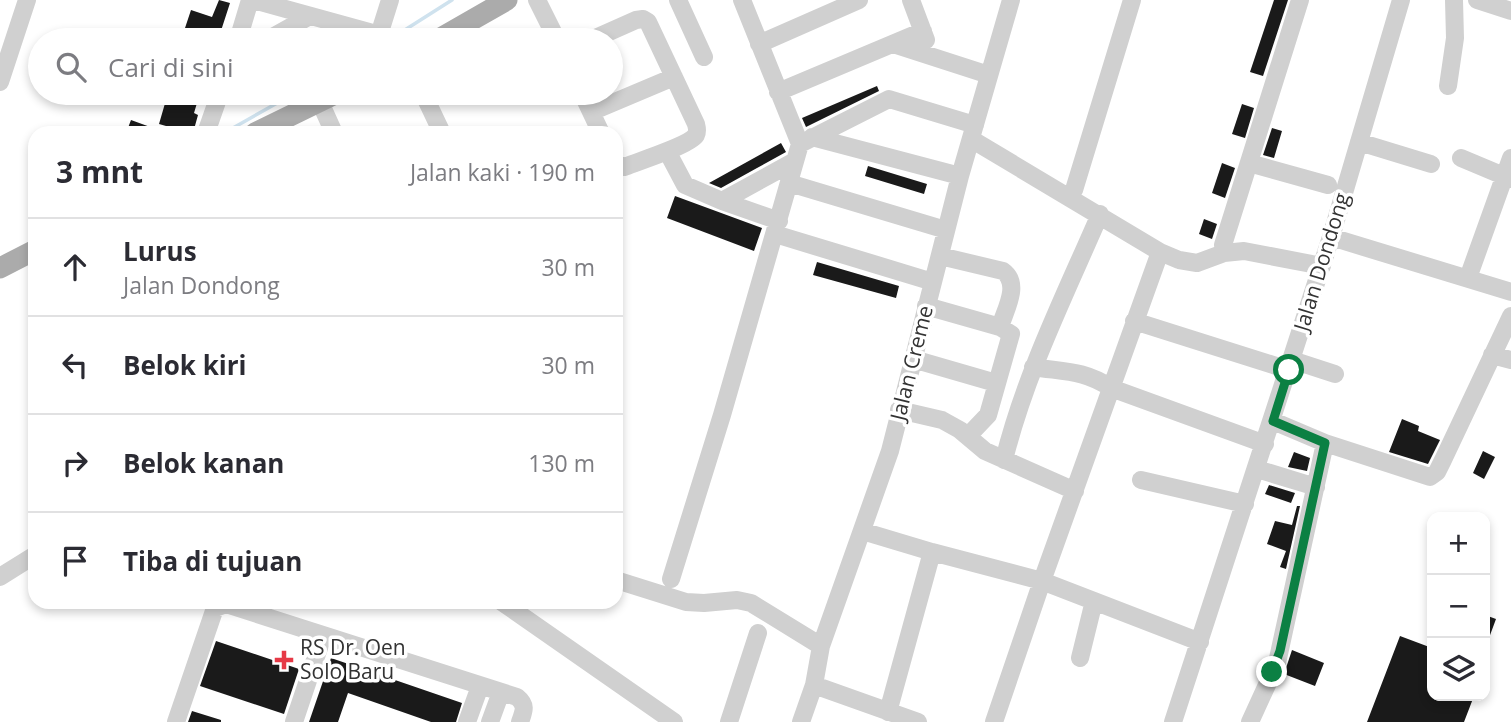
<!DOCTYPE html>
<html lang="id">
<head>
<meta charset="utf-8">
<style>
	:root { --surface:#fff; --page:#f7f7f7; --text:#2b2b33; --muted:#7c7c81; --line:#e1e1e2 }
	body { margin:0; font-family:"Open Sans",sans-serif; background:var(--page); color:var(--text) }
	.controls { position:absolute; right:21px; bottom:21px; display:grid; overflow:hidden; border-radius:14px; box-shadow:0 4px 10px #0003 }
	.controls button { width:63px; height:63px; display:grid; place-items:center; padding:0; border:0; border-bottom:2px solid var(--line); background:var(--surface); color:var(--text); font:35px sans-serif }
	.stop { position:absolute; width:21px; height:21px; margin:-16px; border:5px solid #0b8043; border-radius:50%; background:#fff }
	.stop.end { background:#0b8043; border-color:#fff; box-shadow:0 2px 7px #0008 }
	.list { margin:0; padding:0; list-style:none }
	h2 { display:flex; justify-content:space-between; align-items:center; height:91px; margin:0; padding:0 28px; font-size:30px }
	h2 small { font-size:23px; font-weight:400; color:var(--muted) }
	.list li { display:grid; grid-template-columns:46px 1fr auto; gap:21px; align-items:center; box-sizing:border-box; height:98px; padding:0 28px; border-top:2px solid var(--line) }
	.list b { display:block; font-size:26px; white-space:nowrap }
	.list p { margin:0; font-size:23px; white-space:nowrap; color:var(--muted) }
	.list em { font-size:23px; font-style:normal; color:var(--muted) }
	.icon { flex:none; width:38px; height:38px; fill:none; stroke:currentColor; stroke-width:2; stroke-linecap:round; stroke-linejoin:round }
	.map { position:relative; flex:none; width:1511px; height:722px; overflow:hidden }
	.search { position:absolute; background:var(--surface); box-shadow:0 4px 10px #0003; left:28px; top:28px; width:595px; height:77px; display:flex; align-items:center; gap:18px; box-sizing:border-box; padding:0 24px; border-radius:38px; color:var(--muted); font-size:26px }
	.panel { position:absolute; background:var(--surface); box-shadow:0 4px 10px #0003; left:28px; top:126px; width:595px; height:483px; border-radius:21px }
	.map>svg:first-child { display:block }
	.lines { fill:none; stroke-linecap:round; stroke-linejoin:round }
	.stream { stroke:#cfe2ee; stroke-width:3.5 }
	.building { fill:#1a1a1a }
	.minor { stroke:#d0d0d0; stroke-width:18 }
	.major { stroke:#ababab; stroke-width:21 }
	.route { stroke:#0b8043; stroke-width:9 }
	.poi-dot { fill:#e63946; stroke:#fff; stroke-width:2.5 }
	.labels { text-anchor:middle; stroke-width:7; stroke-linejoin:round; paint-order:stroke }
	.street-label { font-size:21px; fill:#333; stroke:#fff }
	.poi-label { font-size:21px; fill:#333; stroke:#fff; text-anchor:start }
</style>
</head>
<body>
<div class="map">
<svg width="1511" height="722" viewBox="0 0 1511 722">
	<rect width="100%" height="100%" fill="#fff"/>
	<g class="lines">
		<path class="stream" d="M400 33 452 0
			M224 133 295 93"/>
	</g>
	<path class="building" d="M219 0 230 3 218 40H181L191 10 212 17Z
		M1274 0H1288L1263 76 1250 72Z
		M877 86 879 91 806 127 802 118Z
		M168 93H200L194 113 198 115 193 133H180V130L159 124Z
		M1242 104 1254 108 1245 138 1232 134Z
		M131 120 164 132V133H126Z
		M1272 128 1282 131 1274 158 1263 155Z
		M781 143 786 152 757 168 721 188 709 183Z
		M1222 163 1235 168 1225 198 1212 193Z
		M868 166 927 184 924 194 865 176Z
		M675 196 762 228 754 251 667 218Z
		M1204 219 1217 224 1212 239 1199 234Z
		M817 262 899 286 896 298 813 275Z
		M1402 419 1419 426 1418 431 1440 440 1428 464 1389 452Z
		M1483 451 1495 457 1484 479 1473 473Z
		M1294 452 1310 458 1307 471 1288 467Z
		M1269 485 1295 493 1291 503 1265 494Z
		M1297 506H1300L1286 569 1280 567 1286 551 1267 544 1275 521 1292 525Z
		M1485 615 1496 619 1486 646H1485Z
		M1400 636 1432 648V696H1474L1464 722H1367Z
		M216 641 299 669 284 714 200 686Z
		M1292 650 1324 663 1315 686 1284 674Z
		M331 658 462 703 456 722H431L348 693 338 722H309Z
		M192 711 221 720V722H188Z"/>
	<g class="lines">
		<path class="minor" d="M253 0 398 40
			M537 0 557 40
			M678 0 704 57
			M911 0 926 40
			M1477 0 1511 11
			M379 35 390 0
			M238 40 250 0
			M267 40 310 16
			M591 40 636 20 643 19 648 22 696 124C697 128 698 131 696 135 690 145 637 162 624 167L616 164
			M759 44 859 0
			M893 44 989 75
			M0 82 27 0
			M1448 86 1455 38 1454 0
			M778 92 923 31
			M423 93 442 133
			M582 93 601 133
			M320 102 334 133
			M591 112 674 77
			M206 133 220 93
			M812 137 960 176
			M971 139 1160 252 1179 260 1197 263 1224 253 1244 251 1322 266
			M1359 142 1431 164
			M800 144 889 99 975 125
			M667 151 685 185 722 201 795 161
			M1461 158 1511 179
			M1249 163 1328 185
			M789 183 946 230
			M1074 190 1132 0
			M722 201 779 221
			M775 234 933 282
			M1331 237 1511 292
			M1223 245 1300 0
			M940 256 1003 271C1021 284 1005 310 1000 327
			M1468 278 1511 158
			M926 306 1000 327 1011 334 988 415 968 436
			M1134 321 1289 370
			M1492 355 1511 360
			M913 359 996 383
			M1292 360 1335 374
			M1033 367C1064 372 1084 370 1111 388L1265 444
			M899 410 942 420 960 430 985 451 1075 491
			M1273 421 1325 443 1430 477 1437 472 1443 460 1511 316
			M1004 460C1025 375 1065 295 1100 214
			M1257 469 1316 487
			M1141 480 1245 504
			M862 531 932 552
			M0 577 35 555
			M671 579 722 415 800 144 742 0
			M616 580 686 602 704 603 737 600 751 603 821 646
			M502 602 674 722
			M1080 658 1094 601
			M814 685 918 722
			M888 712 932 552 1042 581 1200 642
			M176 722 215 608 226 604 517 697C527 705 524 711 520 722
			M294 722 323 636
			M467 722 480 686
			M490 722 501 692
			M729 722 758 633
			M801 722 814 685 821 646 890 451 960 176 1011 0
			M994 722 1042 581 1160 252
			M1173 722 1331 237 1401 0
			M1250 722 1277 663 1325 443"/>
		<path class="major" d="M437 40 507 0
			M255 133 337 93
			M0 268 35 250"/>
	</g>
	<g class="lines">
		<path class="route" d="M1272 672 1280 651 1325 443 1273 421 1289 370"/>
	</g>
	<path class="poi-dot" d="M280.5 649.5h7v7h7v7h-7v7h-7v-7h-7v-7h7z"/>
	<g class="labels">
		<g class="street-label">
			<text transform="translate(1322 262) rotate(-73)" y="7">Jalan Dondong</text>
			<text transform="translate(912 363) rotate(-76)" y="7">Jalan Creme</text>
		</g>
		<g class="poi-label">
			<text x="300" y="655">RS Dr. Oen<tspan x="300" dy="24">Solo Baru</tspan></text>
		</g>
	</g>
</svg>
<div class="controls">
<button>+</button>
<button>−</button>
<button><svg class="icon" aria-label="layers" viewBox="0 0 24 24"><path d="M12 4l9 5-9 5-9-5zM3 14l9 5 9-5"/></svg></button>
</div>
<div class="stop" style="left:1289px;top:370px"></div>
<div class="stop end" style="left:1272px;top:672px"></div>
<div class="search"><svg class="icon" aria-label="search" viewBox="0 0 24 24"><circle cx="10" cy="10" r="6"/><path d="M15 15l6 6"/></svg>Cari di sini</div>
<section class="panel">
<h2>3 mnt<small>Jalan kaki · 190 m</small></h2>
<ul class="list">
<li><svg class="icon" aria-label="ahead" viewBox="0 0 24 24"><path d="M12 20V5M6 11l6-6 6 6"/></svg><div><b>Lurus</b><p>Jalan Dondong</p></div><em>30 m</em></li>
<li><svg class="icon" aria-label="left" viewBox="0 0 24 24"><path d="M17 20v-9H6M10 6l-5 5 5 5"/></svg><div><b>Belok kiri</b></div><em>30 m</em></li>
<li><svg class="icon" aria-label="right" viewBox="0 0 24 24"><path d="M7 20v-9h11M14 6l5 5-5 5"/></svg><div><b>Belok kanan</b></div><em>130 m</em></li>
<li><svg class="icon" aria-label="arrive" viewBox="0 0 24 24"><path d="M6 21V4h12l-3 4 3 4H6"/></svg><div><b>Tiba di tujuan</b></div></li>
</ul>
</section>
</div>
</body>
</html>
